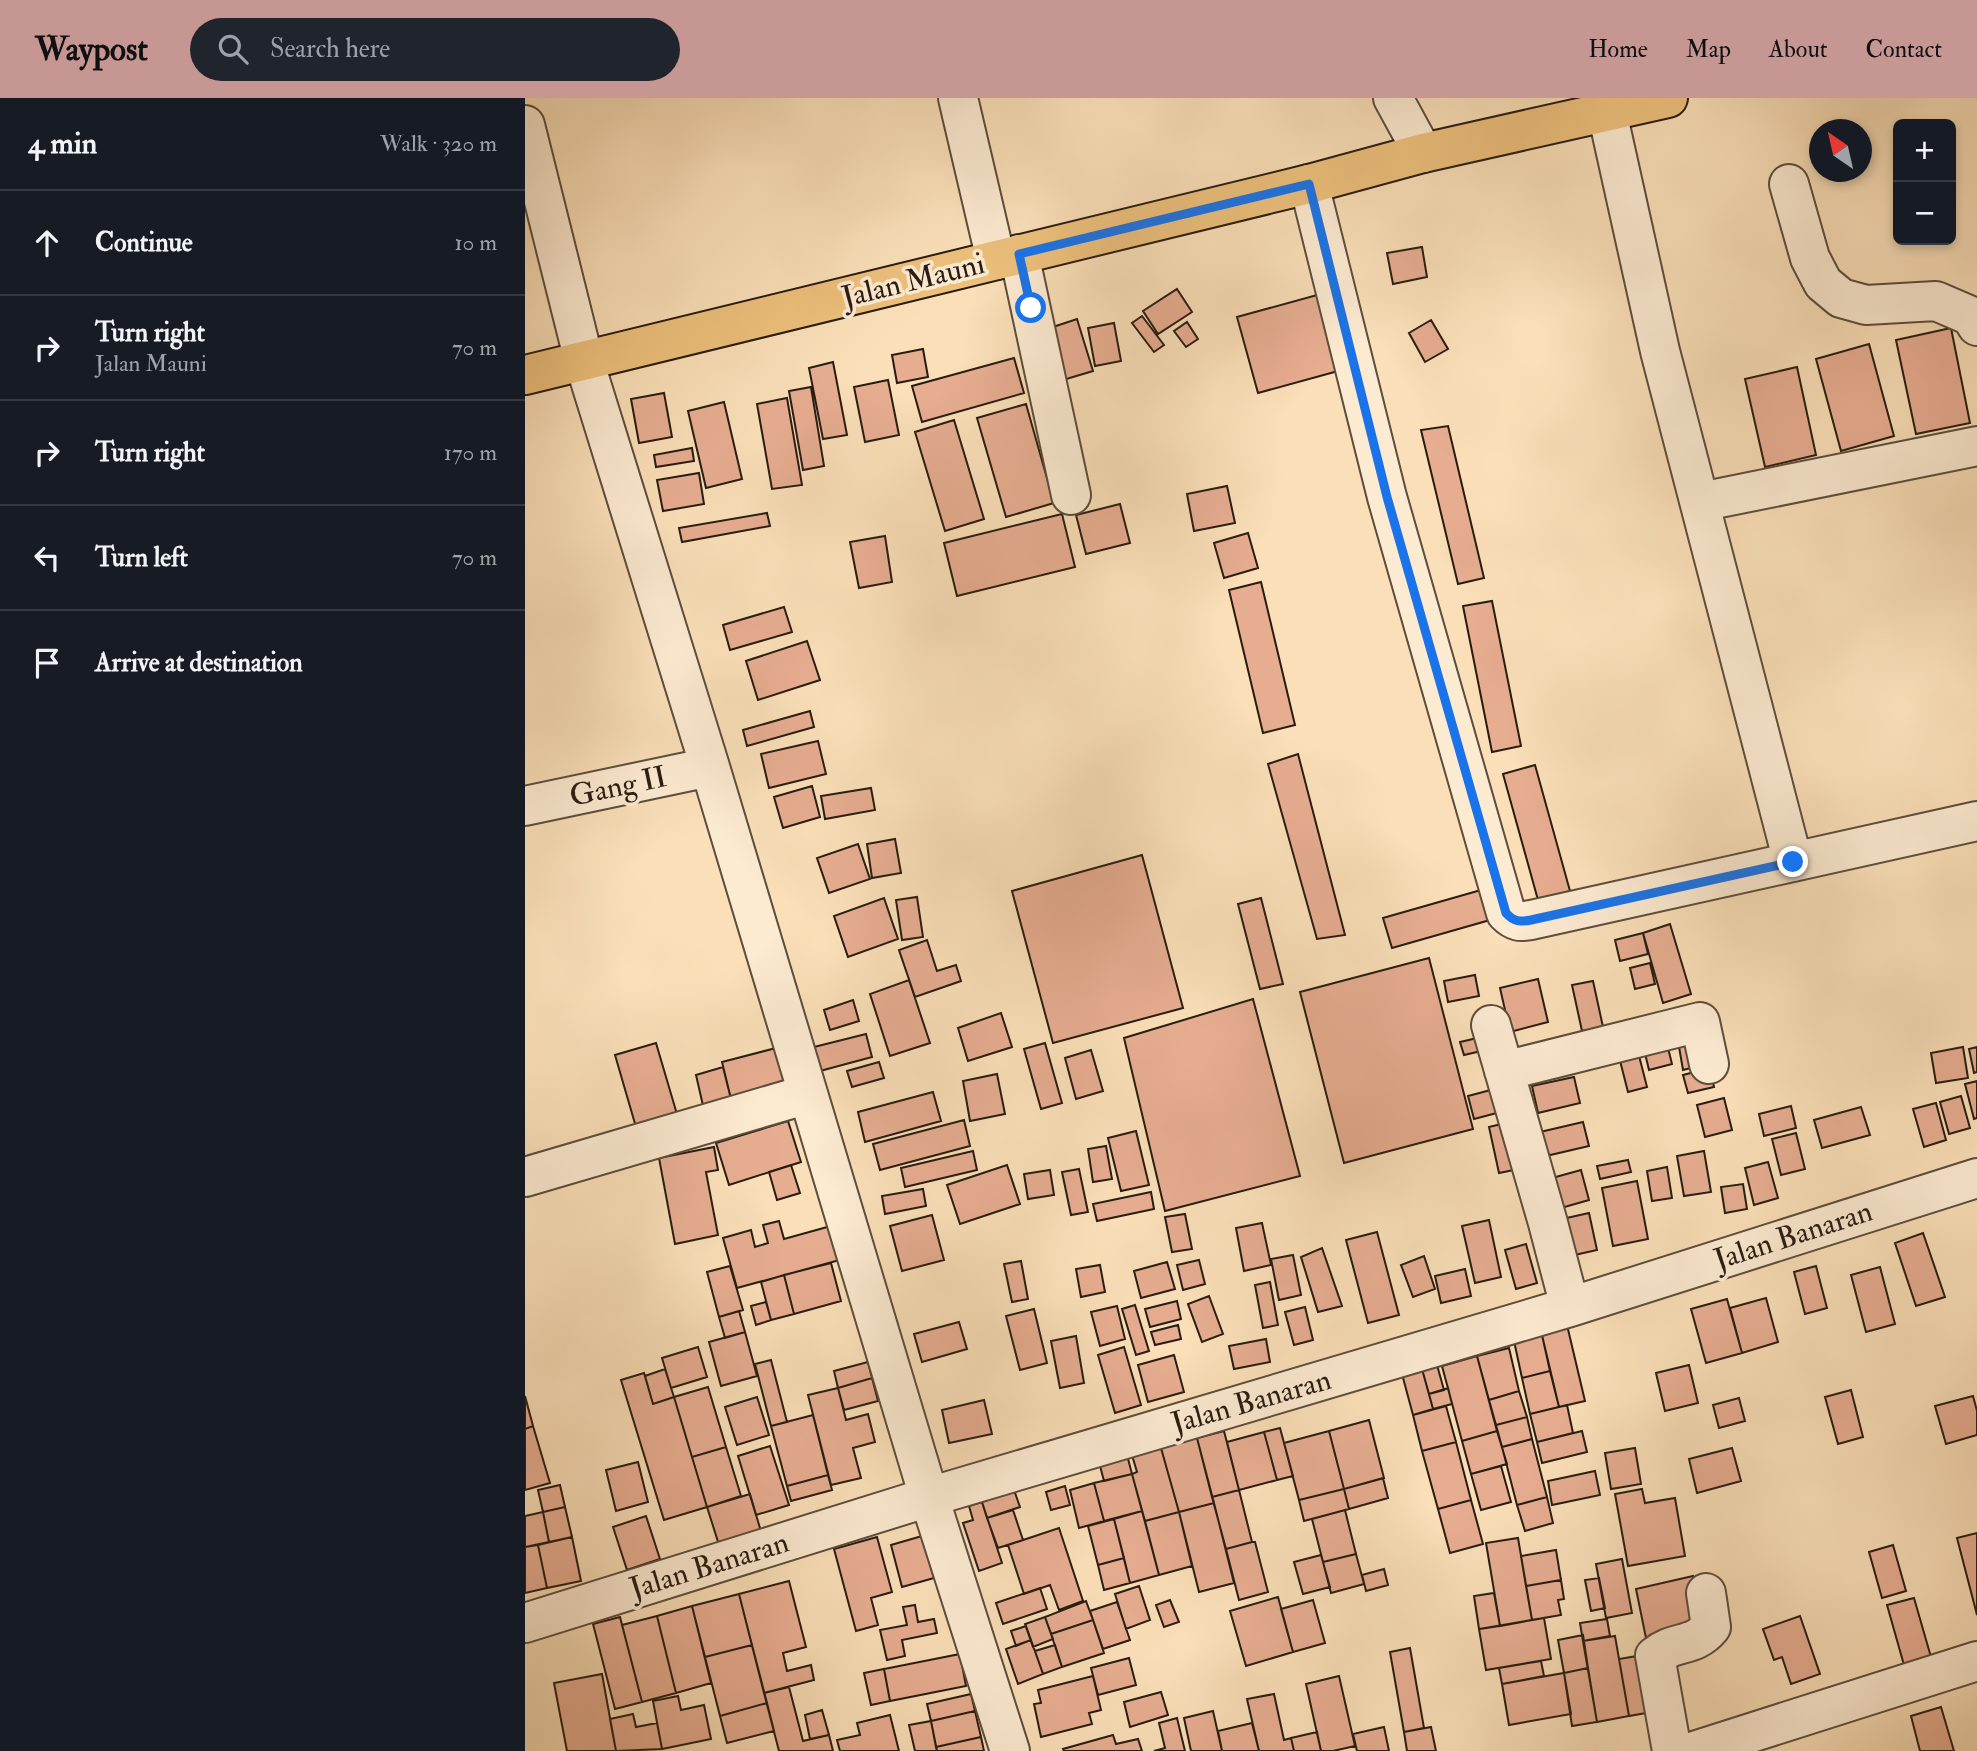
<!DOCTYPE html>
<html lang="en">
<head>
<meta charset="utf-8">
<style>
	:root { --surface:#171b24; --page:#20242c; --text:#f1f3f6; --muted:#9ea1a6; --line:#363941; --accent:#c59692 }
	body { margin:0; font-family:"IM FELL Double Pica",serif; background:var(--page); color:var(--text) }
	.controls { position:absolute; right:21px; top:21px; display:grid; overflow:hidden; border-radius:10px; box-shadow:0 4px 10px #0003 }
	.controls button { width:63px; height:63px; display:grid; place-items:center; padding:0; border:0; border-bottom:2px solid var(--line); background:var(--surface); color:var(--text); font:35px sans-serif }
	.compass { position:absolute; left:1284px; top:21px; width:63px; height:63px; border-radius:50%; background:var(--surface); box-shadow:0 4px 10px #0003; rotate:326deg }
	.stop { position:absolute; width:21px; height:21px; margin:-16px; border:5px solid #1a73e8; border-radius:50%; background:#fff }
	.stop.end { background:#1a73e8; border-color:#fff; box-shadow:0 2px 7px #0008 }
	.list { margin:0; padding:0; list-style:none }
	h2 { display:flex; justify-content:space-between; align-items:center; height:91px; margin:0; padding:0 28px; font-size:30px }
	h2 small { font-size:23px; font-weight:400; color:var(--muted) }
	.list li { display:grid; grid-template-columns:46px 1fr auto; gap:21px; align-items:center; box-sizing:border-box; height:105px; padding:0 28px; border-top:2px solid var(--line) }
	.list b { display:block; font-size:26px; white-space:nowrap }
	.list p { margin:0; font-size:23px; white-space:nowrap; color:var(--muted) }
	.list em { font-size:23px; font-style:normal; color:var(--muted) }
	.icon { flex:none; width:38px; height:38px; fill:none; stroke:currentColor; stroke-width:2; stroke-linecap:round; stroke-linejoin:round }
	.map { position:relative; flex:none; width:1452px; height:1653px; overflow:hidden }
	header { display:flex; align-items:center; gap:42px; box-sizing:border-box; height:98px; padding:0 35px; background:var(--accent); color:#111 }
	header strong { font-size:33px }
	nav { display:flex; gap:38px; margin-inline-start:auto; font-size:24px }
	.search { width:490px; height:63px; background:var(--page); display:flex; align-items:center; gap:18px; box-sizing:border-box; padding:0 24px; border-radius:38px; color:var(--muted); font-size:26px }
	main { display:flex }
	aside { flex:1; background:var(--surface) }
	.map>svg:first-child { display:block }
	.building { fill:#e7ad91; stroke:#281c12; stroke-width:2 }
	.lines { fill:none; stroke-linecap:round; stroke-linejoin:round }
	.minor-casing { stroke:#5c4d3c; stroke-width:42 }
	.major-casing { stroke:#281c12; stroke-width:42 }
	.minor { stroke:#fcead1; stroke-width:38 }
	.major { stroke:#edc07c; stroke-width:38 }
	.route { stroke:#1a73e8; stroke-width:9 }
	.labels { text-anchor:middle; stroke-width:7; stroke-linejoin:round; paint-order:stroke }
	.street-label { font-size:30px; fill:#281c12; stroke:#fcead1 }
</style>
</head>
<body>
<header>
<strong>Waypost</strong>
<div class="search"><svg class="icon" aria-label="search" viewBox="0 0 24 24"><circle cx="10" cy="10" r="6"/><path d="M15 15l6 6"/></svg>Search here</div>
<nav><a>Home</a><a>Map</a><a>About</a><a>Contact</a></nav>
</header>
<main>
<aside>
<h2>4 min<small>Walk · 320 m</small></h2>
<ul class="list">
<li><svg class="icon" aria-label="ahead" viewBox="0 0 24 24"><path d="M12 20V5M6 11l6-6 6 6"/></svg><div><b>Continue</b></div><em>10 m</em></li>
<li><svg class="icon" aria-label="right" viewBox="0 0 24 24"><path d="M7 20v-9h11M14 6l5 5-5 5"/></svg><div><b>Turn right</b><p>Jalan Mauni</p></div><em>70 m</em></li>
<li><svg class="icon" aria-label="right" viewBox="0 0 24 24"><path d="M7 20v-9h11M14 6l5 5-5 5"/></svg><div><b>Turn right</b></div><em>170 m</em></li>
<li><svg class="icon" aria-label="left" viewBox="0 0 24 24"><path d="M17 20v-9H6M10 6l-5 5 5 5"/></svg><div><b>Turn left</b></div><em>70 m</em></li>
<li><svg class="icon" aria-label="arrive" viewBox="0 0 24 24"><path d="M6 21V4h12l-3 4 3 4H6"/></svg><div><b>Arrive at destination</b></div></li>
</ul>
</aside>
<div class="map">
<svg width="1452" height="1653" viewBox="0 0 1452 1653">
	<rect width="100%" height="100%" fill="#fadfb8"/>
	<filter id="stains"><feTurbulence type="fractalNoise" baseFrequency=".00286" numOctaves="4"/><feColorMatrix values="0 0 0 0 .2 0 0 0 0 .09 0 0 0 0 .02 0 0 0 .5 -.17"/></filter>
	<radialGradient id="worn" r=".72"><stop offset=".6" stop-color="#630" stop-opacity="0"/><stop offset="1" stop-color="#630" stop-opacity=".3"/></radialGradient>
	<path class="building" d="M897 149 902 179 868 186 862 155Z
		M652 191 667 214 633 236 618 213Z
		M803 194 824 270 733 295 712 219Z
		M617 218 639 247 629 254 607 225Z
		M552 221 568 273 538 282 522 231Z
		M906 222 923 251 900 264 884 235Z
		M662 224 673 241 661 249 649 233Z
		M589 225 596 263 570 268 563 230Z
		M1426 230 1445 325 1391 336 1371 242Z
		M1344 246 1369 338 1316 353 1291 261Z
		M398 251 403 279 372 285 367 257Z
		M489 260 499 295 397 324 387 288Z
		M308 264 322 337 298 341 284 270Z
		M1272 269 1291 357 1240 369 1220 281Z
		M363 282 374 337 340 344 329 289Z
		M286 289 299 368 278 372 264 293Z
		M139 295 147 339 114 345 106 301Z
		M262 300 277 387 247 391 232 306Z
		M199 304 217 381 181 390 163 313Z
		M501 306 529 405 481 419 452 320Z
		M429 322 459 421 420 433 390 334Z
		M923 328 959 480 933 486 896 332Z
		M167 350 169 363 131 369 129 357Z
		M174 375 179 406 138 413 132 382Z
		M702 388 710 425 669 433 662 396Z
		M595 406 605 445 561 456 551 417Z
		M242 415 245 428 157 444 154 430Z
		M537 416 550 469 432 498 419 445Z
		M723 435 733 470 699 480 689 445Z
		M360 438 367 484 334 490 325 444Z
		M736 484 770 627 738 635 704 492Z
		M967 503 996 648 967 654 938 508Z
		M259 509 267 534 205 552 198 527Z
		M282 543 295 582 233 602 221 563Z
		M285 613 289 629 222 648 218 632Z
		M293 643 301 676 244 690 236 656Z
		M773 656 820 837 792 841 743 666Z
		M1010 667 1045 793 1013 802 978 676Z
		M287 688 295 719 258 730 249 699Z
		M346 690 350 712 300 721 296 698Z
		M370 741 376 775 347 780 342 746Z
		M333 746 345 781 304 795 292 760Z
		M617 757 658 910 528 945 487 793Z
		M956 792 965 822 867 850 858 820Z
		M392 799 398 839 377 842 371 802Z
		M359 800 373 841 323 859 309 818Z
		M736 800 758 886 735 891 713 806Z
		M1145 826 1166 896 1138 905 1118 835Z
		M1118 835 1123 856 1095 863 1090 842Z
		M402 842 412 873 431 867 436 883 390 899 374 852Z
		M904 860 948 1031 819 1065 775 894Z
		M1125 865 1130 886 1110 891 1105 870Z
		M950 877 954 898 923 904 919 883Z
		M1013 881 1023 924 985 934 975 890Z
		M384 882 405 945 365 958 345 896Z
		M1068 883 1078 929 1057 933 1047 887Z
		M728 901 775 1078 640 1113 599 940Z
		M328 902 334 923 305 932 299 912Z
		M476 915 487 949 443 963 433 930Z
		M341 936 347 959 295 973 289 949Z
		M1152 937 1178 967 1158 972Z
		M961 938 965 951 939 957 935 944Z
		M1141 942 1147 966 1124 972 1118 947Z
		M131 945 154 1023 113 1036 90 957Z
		M520 945 537 1005 516 1011 499 951Z
		M1111 946 1122 989 1103 994 1092 951Z
		M1438 949 1443 980 1411 985 1406 955Z
		M1452 949V974L1449 975 1444 951Z
		M251 950 262 991 207 1005 197 964Z
		M566 952 578 993 551 1001 540 960Z
		M354 964 359 980 327 989 322 973Z
		M198 969 207 1005 179 1012 171 977Z
		M1185 970 1189 989 1163 995 1158 977Z
		M472 976 480 1016 445 1023 438 983Z
		M1049 979 1055 1005 1013 1015 1007 988Z
		M1452 983V1020L1449 1021 1440 986Z
		M981 988 987 1011 949 1021 943 998Z
		M408 994 416 1023 340 1044 333 1014Z
		M1436 998 1445 1030 1424 1036 1415 1004Z
		M1199 1000 1207 1032 1180 1039 1172 1007Z
		M1411 1005 1421 1042 1399 1049 1388 1011Z
		M1266 1008 1271 1030 1239 1038 1234 1016Z
		M1336 1009 1345 1037 1297 1050 1289 1022Z
		M439 1022 445 1048 355 1072 348 1046Z
		M993 1022 1003 1069 974 1075 964 1029Z
		M263 1023 276 1064 204 1087 191 1045Z
		M1058 1024 1064 1048 1021 1058 1015 1034Z
		M611 1033 624 1087 596 1093 583 1040Z
		M1271 1035 1280 1071 1256 1077 1247 1041Z
		M581 1048 587 1081 568 1084 563 1051Z
		M189 1049 193 1072 181 1074 193 1137 150 1146 134 1060Z
		M448 1053 452 1072 380 1089 376 1070Z
		M1179 1053 1186 1094 1159 1098 1152 1058Z
		M1103 1062 1106 1074 1075 1081 1072 1068Z
		M1243 1064 1253 1100 1229 1107 1220 1070Z
		M266 1067 275 1095 252 1102 244 1074Z
		M482 1067 495 1106 435 1126 422 1087Z
		M1142 1069 1147 1100 1127 1103 1122 1073Z
		M554 1071 563 1114 546 1117 537 1074Z
		M525 1072 529 1097 503 1101 499 1076Z
		M1056 1072 1064 1102 1029 1112 1020 1082Z
		M1112 1083 1123 1141 1088 1148 1077 1090Z
		M1218 1086 1222 1111 1200 1115 1196 1089Z
		M398 1091 401 1108 360 1116 357 1098Z
		M626 1094 629 1111 572 1123 568 1106Z
		M1064 1115 1072 1152 1045 1158 1037 1121Z
		M660 1116 667 1151 647 1154 640 1119Z
		M407 1117 419 1162 377 1173 365 1128Z
		M964 1122 976 1179 950 1185 937 1128Z
		M254 1123 259 1141 313 1126 322 1160 212 1190 198 1140 226 1132 230 1149 243 1145 238 1127Z
		M737 1125 746 1167 719 1173 711 1130Z
		M852 1134 874 1217 843 1225 821 1142Z
		M1398 1135 1420 1199 1391 1208 1370 1145Z
		M1001 1146 1012 1185 991 1191 980 1152Z
		M797 1150 817 1208 793 1214 776 1159Z
		M768 1157 776 1197 754 1202 746 1161Z
		M899 1158 910 1191 888 1199 876 1167Z
		M674 1162 680 1186 658 1192 652 1167Z
		M496 1163 503 1201 487 1204 479 1166Z
		M642 1164 650 1191 616 1200 609 1173Z
		M306 1165 316 1203 269 1216 259 1177Z
		M575 1167 580 1194 556 1199 551 1171Z
		M205 1168 218 1212 194 1219 182 1174Z
		M1291 1168 1302 1210 1280 1216 1269 1174Z
		M1355 1169 1370 1226 1341 1234 1326 1177Z
		M940 1171 946 1198 916 1205 910 1178Z
		M259 1177 269 1216 246 1222 236 1184Z
		M745 1184 753 1227 738 1230 730 1187Z
		M684 1198 698 1236 677 1244 663 1206Z
		M1241 1200 1253 1244 1217 1255 1205 1210Z
		M1202 1201 1217 1255 1181 1265 1166 1211Z
		M652 1203 656 1221 625 1229 620 1211Z
		M241 1204 246 1222 231 1227 226 1208Z
		M610 1207 624 1253 611 1257 597 1211Z
		M592 1208 600 1241 575 1248 566 1214Z
		M780 1209 788 1242 769 1247 760 1214Z
		M509 1211 522 1265 495 1272 481 1218Z
		M214 1213 220 1234 200 1240 194 1219Z
		M434 1224 442 1251 397 1264 389 1236Z
		M653 1227 656 1241 630 1247 626 1234Z
		M1042 1227 1060 1303 1034 1309 1016 1233Z
		M220 1234 232 1278 196 1288 184 1244Z
		M1017 1237 1025 1273 997 1280 989 1243Z
		M551 1238 559 1285 535 1290 526 1243Z
		M741 1241 745 1264 709 1271 704 1248Z
		M173 1249 182 1279 146 1290 137 1260Z
		M599 1249 616 1307 590 1315 573 1257Z
		M984 1250 994 1293 964 1302 952 1258Z
		M649 1257 659 1294 623 1304 613 1267Z
		M952 1258 972 1333 937 1343 917 1268Z
		M246 1262 262 1324 246 1328 230 1266Z
		M343 1264 347 1280 313 1290 309 1273Z
		M912 1267 919 1292 904 1296 897 1271Z
		M1164 1267 1173 1305 1140 1313 1131 1275Z
		M140 1271 149 1299 128 1306 120 1278Z
		M897 1271 908 1311 888 1317 877 1276Z
		M1025 1273 1034 1309 1005 1316 997 1280Z
		M119 1275 128 1306 149 1299 182 1409 139 1422 96 1282Z
		M347 1280 353 1303 319 1312 313 1290Z
		M183 1289 201 1349 167 1359 149 1299Z
		M313 1290 321 1322 343 1316 350 1344 328 1350 336 1380 306 1387 283 1297Z
		M923 1290 927 1306 908 1311 904 1296Z
		M1326 1292 1338 1339 1313 1346 1300 1299Z
		M994 1293 1002 1319 971 1327 964 1302Z
		M0 1298 8 1328 0 1331Z
		M1448 1298 1452 1313V1337L1421 1346 1410 1308Z
		M232 1299 244 1337 212 1347 200 1309Z
		M1214 1300 1220 1323 1194 1330 1188 1307Z
		M459 1302 467 1336 424 1345 417 1312Z
		M1042 1307 1048 1335 1012 1344 1005 1316Z
		M921 1308 931 1344 897 1353 888 1317Z
		M288 1317 303 1377 262 1388 246 1328Z
		M1002 1319 1007 1341 977 1349 971 1327Z
		M844 1322 859 1380 819 1391 804 1333Z
		M8 1328 25 1385 0 1392V1331Z
		M755 1330 768 1378 752 1382 739 1334Z
		M699 1333 714 1392 687 1399 672 1340Z
		M804 1333 819 1391 774 1402 759 1345Z
		M972 1333 982 1366 946 1376 937 1343Z
		M1057 1333 1062 1354 1017 1365 1012 1344Z
		M739 1334 752 1382 714 1392 702 1344Z
		M672 1340 689 1405 654 1414 636 1350Z
		M1007 1341 1022 1399 992 1407 977 1349Z
		M931 1344 946 1402 913 1411 897 1353Z
		M245 1348 264 1407 231 1417 213 1358Z
		M201 1349 216 1398 182 1409 167 1359Z
		M636 1350 654 1414 620 1423 607 1376 612 1374 607 1357Z
		M1110 1350 1116 1386 1086 1391 1080 1355Z
		M1207 1350 1216 1383 1172 1395 1164 1361Z
		M602 1357 607 1376 579 1383 574 1364Z
		M113 1364 123 1404 91 1413 81 1372Z
		M976 1368 986 1404 956 1412 946 1376Z
		M1070 1373 1075 1397 1027 1407 1023 1383Z
		M607 1376 617 1413 579 1423 569 1385Z
		M303 1377 307 1392 266 1403 262 1388Z
		M858 1380 863 1400 824 1411 819 1391Z
		M569 1385 579 1423 554 1430 545 1392Z
		M35 1387 40 1409 18 1414 13 1392Z
		M540 1388 545 1407 526 1412 521 1394Z
		M819 1391 824 1411 779 1423 774 1402Z
		M1117 1391 1120 1405 1150 1400 1160 1458 1103 1468 1090 1396Z
		M489 1392 495 1409 462 1420 457 1404Z
		M714 1392 727 1444 701 1451 687 1399Z
		M225 1396 237 1437 195 1450 182 1409Z
		M1022 1399 1028 1425 1000 1433 992 1407Z
		M946 1402 958 1446 925 1455 913 1411Z
		M457 1404 477 1465 454 1473 438 1425 448 1422 444 1408Z
		M689 1405 709 1485 674 1494 654 1414Z
		M40 1409 47 1439 24 1444 18 1414Z
		M488 1412 498 1442 473 1450 462 1420Z
		M820 1412 831 1456 798 1464 787 1421Z
		M617 1413 634 1477 605 1485 589 1421Z
		M18 1414 24 1444 0 1449V1418Z
		M654 1414 667 1468 634 1477 620 1423Z
		M121 1418 135 1461 102 1472 88 1429Z
		M589 1421 599 1460 573 1467 563 1428Z
		M534 1430 558 1503 534 1512 525 1487 499 1496 483 1447Z
		M1452 1435V1517L1432 1440Z
		M397 1438 409 1480 377 1489 366 1447Z
		M47 1439 56 1483 22 1490 13 1447Z
		M352 1439 367 1494 346 1500 353 1527 331 1533 309 1451Z
		M993 1440 1007 1522 975 1528 961 1445Z
		M727 1444H730L743 1494 714 1502 701 1451Z
		M13 1447 22 1490 0 1495V1449Z
		M1368 1447 1381 1493 1357 1500 1344 1454Z
		M1031 1452 1036 1482 1001 1488 996 1458Z
		M831 1456 839 1486 806 1495 798 1464Z
		M796 1457 805 1489 778 1496 769 1464Z
		M599 1460 605 1485 579 1492 573 1467Z
		M1097 1461 1107 1515 1081 1520 1071 1466Z
		M859 1471 863 1487 841 1493 837 1477Z
		M1168 1478 1178 1528 1121 1540 1111 1491Z
		M1074 1480 1080 1510 1066 1513 1060 1482Z
		M1036 1482 1039 1501 1033 1502 1036 1517 1007 1522 1001 1488Z
		M264 1483 281 1549 258 1555 262 1573 286 1567 289 1582 239 1595 214 1496Z
		M614 1488 625 1522 601 1531 590 1496Z
		M515 1490 522 1511 478 1526 471 1505Z
		M969 1495 975 1528 954 1531 949 1498Z
		M214 1496 227 1547 180 1559 167 1508Z
		M753 1499 768 1554 721 1568 705 1513Z
		M1389 1500 1406 1559 1379 1567 1362 1507Z
		M645 1502 654 1524 639 1529 631 1507Z
		M788 1502 800 1545 768 1554 756 1511Z
		M561 1503 568 1522 526 1536 520 1519Z
		M592 1504 605 1542 578 1551 565 1513Z
		M390 1507 393 1524 409 1521 412 1535 377 1542 380 1558 362 1562 355 1532 382 1527 378 1509Z
		M167 1508 186 1585 151 1595 132 1518Z
		M132 1518 151 1595 117 1604 97 1527Z
		M1275 1518 1295 1576 1266 1586 1257 1559 1249 1562 1238 1531Z
		M95 1519 117 1604 90 1611 68 1526Z
		M520 1519 528 1541 508 1549 500 1526Z
		M1019 1520 1026 1561 961 1572 954 1531Z
		M1082 1521 1085 1538 1058 1543 1055 1525Z
		M568 1522 579 1555 537 1569 526 1536Z
		M501 1528 506 1542 491 1548 486 1533Z
		M1058 1537 1063 1570 1039 1575 1033 1542Z
		M1090 1538 1104 1618 1072 1624 1058 1543Z
		M506 1542 518 1576 493 1586 481 1551Z
		M227 1547 242 1605 195 1618 180 1559Z
		M530 1547 537 1569 518 1576 510 1553Z
		M885 1550 899 1630 879 1634 865 1554Z
		M435 1556 441 1588 365 1603 359 1571Z
		M1118 1557 1127 1614 1104 1618 1094 1561Z
		M604 1560 611 1587 573 1597 566 1570Z
		M1016 1563 1019 1578 977 1586 974 1570Z
		M1063 1570 1072 1624 1047 1628 1039 1575Z
		M359 1571 365 1603 346 1607 339 1575Z
		M1039 1575 1046 1616 984 1627 977 1586Z
		M77 1576 91 1653H42L29 1585Z
		M568 1578 576 1612 564 1615 567 1626 516 1639 509 1606 516 1605 513 1592Z
		M814 1578 830 1648 808 1653H796L781 1586Z
		M264 1589 278 1643 304 1637 308 1653H254L239 1595Z
		M636 1594 643 1617 605 1629 599 1604Z
		M446 1596 450 1613 406 1623 402 1606Z
		M749 1596 759 1642 766 1640 769 1653H734L722 1601Z
		M153 1598 156 1612 179 1607 186 1641 137 1651 128 1603Z
		M242 1605 249 1633 202 1645 195 1618Z
		M1416 1609 1429 1653H1395L1386 1618Z
		M297 1612 304 1637 285 1641 280 1617Z
		M450 1613 456 1639 411 1649 406 1623Z
		M688 1613 697 1653H666L659 1620Z
		M108 1616 111 1629 132 1625 137 1651 91 1653 85 1621Z
		M365 1617 374 1653H315L312 1642 335 1637 332 1625Z
		M652 1620 660 1653H629L640 1650 634 1625Z
		M406 1623 412 1653H390L384 1627Z
		M727 1625 734 1653H697L693 1633Z
		M859 1629 864 1653H832L828 1636Z
		M906 1629 911 1653H882L879 1634Z
		M792 1634 796 1653H769L766 1640Z
		M588 1637 591 1646 613 1641 617 1653H539L538 1651Z
		M456 1639 459 1653H412L411 1649Z"/>
	<g class="lines">
		<defs>
			<path id="minor" d="M433 0 471 162
				M868 0 898 55
				M1082 14 1135 253 1268 764
				M0 27 59 263 185 669 404 1399 485 1653
				M784 86 862 399 981 815C990 824 995 824 1006 822L1452 723
				M1264 86 1285 160 1298 185 1316 200 1341 207 1411 203 1446 218 1452 228
				M494 156 546 397
				M1175 404 1452 348
				M0 708 185 669
				M966 927 1023 1125 1045 1209
				M979 973 1175 924 1184 966
				M0 1079 283 996
				M0 1525 404 1399 1045 1209 1452 1080
				M1147 1653 1130 1558C1149 1542 1169 1550 1186 1529L1181 1495
				M1169 1653 1452 1563"/>
			<path id="major" d="M0 277 784 86 898 55 1143 0"/>
		</defs>
		<use href="#minor" class="minor-casing"/>
		<use href="#major" class="major-casing"/>
		<use href="#minor" class="minor"/>
		<use href="#major" class="major"/>
	</g>
	<g class="lines">
		<path class="route" d="M506 210 494 156 784 86 862 399 981 815C989 824 995 824 1006 822L1268 764"/>
	</g>
	<g class="labels">
		<g class="street-label">
			<text transform="translate(388 182) rotate(-14)" y="10">Jalan Mauni</text>
			<text transform="translate(93 688) rotate(-12)" y="10">Gang II</text>
			<text transform="translate(1268 1137) rotate(-18)" y="10">Jalan Banaran</text>
			<text transform="translate(726 1303) rotate(-16)" y="10">Jalan Banaran</text>
			<text transform="translate(184 1467) rotate(-17)" y="10">Jalan Banaran</text>
		</g>
	</g>
	<rect width="100%" height="100%" filter="url(#stains)"/>
	<rect width="100%" height="100%" fill="url(#worn)"/>
</svg>
<div class="controls">
<button>+</button>
<button>−</button>
</div>
<svg class="compass" viewBox="-18 -18 36 36"><path d="M0-13l5 13h-10z" fill="#e53935"/><path d="M0 13l5-13h-10z" fill="#9ea1a6"/></svg>
<div class="stop" style="left:506px;top:210px"></div>
<div class="stop end" style="left:1268px;top:764px"></div>
</div>
</main>
</body>
</html>
